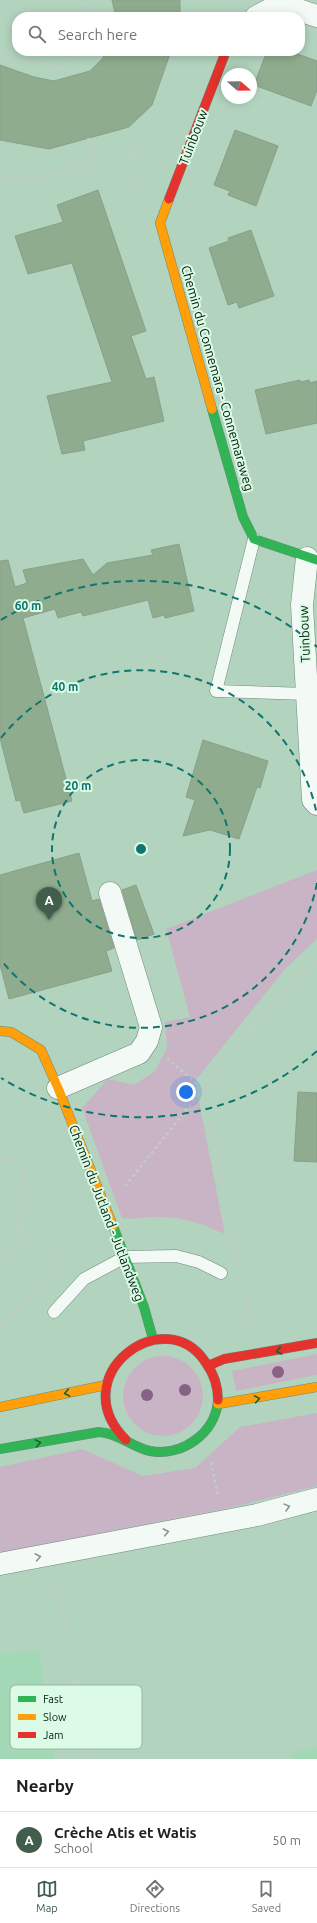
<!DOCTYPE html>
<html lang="en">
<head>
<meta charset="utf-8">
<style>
	:root { --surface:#fff; --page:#f6f6f6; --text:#202124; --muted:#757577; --line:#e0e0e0; --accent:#415d4c }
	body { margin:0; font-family:Ubuntu,sans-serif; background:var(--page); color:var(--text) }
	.compass { position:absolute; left:221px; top:68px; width:36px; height:36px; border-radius:50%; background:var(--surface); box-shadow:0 2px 10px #0003; rotate:110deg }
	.you { position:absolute; left:186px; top:1092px; width:14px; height:14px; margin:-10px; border:3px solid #fff; border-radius:50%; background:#1a73e8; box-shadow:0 0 0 6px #1a73e833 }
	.badge { display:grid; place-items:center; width:26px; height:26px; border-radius:50%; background:var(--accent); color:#fff; font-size:13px; font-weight:700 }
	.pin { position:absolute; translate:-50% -33px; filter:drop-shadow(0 1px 2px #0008) }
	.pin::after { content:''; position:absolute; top:21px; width:14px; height:12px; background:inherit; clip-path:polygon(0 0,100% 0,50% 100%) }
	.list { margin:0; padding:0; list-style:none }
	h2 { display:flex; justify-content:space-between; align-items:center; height:52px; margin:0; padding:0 16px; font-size:17px }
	h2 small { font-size:13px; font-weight:400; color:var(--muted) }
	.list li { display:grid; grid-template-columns:26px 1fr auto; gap:12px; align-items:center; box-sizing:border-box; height:56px; padding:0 16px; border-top:1px solid var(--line) }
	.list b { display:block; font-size:15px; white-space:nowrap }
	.list p { margin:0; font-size:13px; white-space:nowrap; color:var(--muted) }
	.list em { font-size:13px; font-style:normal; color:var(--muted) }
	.icon { flex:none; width:22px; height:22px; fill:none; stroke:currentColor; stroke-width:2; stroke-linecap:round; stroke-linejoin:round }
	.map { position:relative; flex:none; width:317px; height:1759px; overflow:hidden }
	.search { position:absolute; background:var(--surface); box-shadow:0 2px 10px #0003; left:12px; right:12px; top:12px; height:44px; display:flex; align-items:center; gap:10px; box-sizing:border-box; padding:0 14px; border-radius:16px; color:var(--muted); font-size:15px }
	.sheet { height:108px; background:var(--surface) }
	nav { display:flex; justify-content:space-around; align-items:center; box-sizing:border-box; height:56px; border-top:1px solid var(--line); background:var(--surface); font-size:11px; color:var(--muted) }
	nav a { display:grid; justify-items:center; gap:2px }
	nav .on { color:var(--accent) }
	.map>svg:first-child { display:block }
	.built { fill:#a2d8b5 }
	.green { fill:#c9b4c6 }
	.building { fill:#90ac8e; stroke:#899f8b }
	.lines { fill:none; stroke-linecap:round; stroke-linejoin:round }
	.lane-casing { stroke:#6e8979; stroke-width:13 }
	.street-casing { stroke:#6e8979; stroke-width:23 }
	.fast-casing { stroke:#6e8979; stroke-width:10 }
	.slow-casing { stroke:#6e8979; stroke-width:10 }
	.jam-casing { stroke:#6e8979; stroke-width:10 }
	.path { stroke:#c2ccc6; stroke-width:2.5; stroke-dasharray:3 3; stroke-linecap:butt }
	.lane { stroke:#f3f9f5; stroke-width:12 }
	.street { stroke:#f3f9f5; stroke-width:22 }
	.fast { stroke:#30b455; stroke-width:9 }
	.slow { stroke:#ff9f0a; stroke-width:9 }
	.jam { stroke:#e5322d; stroke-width:9 }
	.tree { fill:#876285 }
	.oneway { stroke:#18612e }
	.oneway2 { stroke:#87968d }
	.ring { fill:none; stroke:#0f766e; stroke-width:2; stroke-dasharray:7 5 }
	.labels { text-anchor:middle; stroke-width:4; stroke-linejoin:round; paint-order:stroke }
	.street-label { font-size:13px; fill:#041d0e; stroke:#dcfbe6 }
	.key { fill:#dcfbe6; stroke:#9bb8a5; stroke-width:1 }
	.key-label { font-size:11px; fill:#041d0e }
	.centre { fill:#0f766e; stroke:#dcfbe6; stroke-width:2 }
	.ring-label { font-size:12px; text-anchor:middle; font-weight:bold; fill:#0f766e; stroke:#dcfbe6; stroke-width:4; stroke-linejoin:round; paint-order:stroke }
</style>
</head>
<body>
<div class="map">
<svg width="317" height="1759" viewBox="0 0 317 1759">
	<rect width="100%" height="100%" fill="#b2d4be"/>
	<path class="built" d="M39 1650 55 1759H0V1655Z
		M317 1748V1759H292L291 1752Z"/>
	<path class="green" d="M317 870V939L286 968 195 1081 225 1234C203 1224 181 1216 156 1217 144 1217 134 1220 122 1218L82 1108 108 1079 134 1085 155 1071 167 1048 165 1022 190 1017 166 929Z
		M317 1354V1375L236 1391 232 1371Z
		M123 1396a40 40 0 1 1 80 0a40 40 0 1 1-80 0Z
		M317 1413V1486L233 1507 0 1553V1467L82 1449 143 1476 195 1468 240 1427Z"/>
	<path class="building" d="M112 0H180V17H116Z
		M106 51H171L152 105 129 127 49 149 0 140V65L34 77 54 81 90 71 103 58Z
		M267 51H289L317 61V90L311 106 254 85Z
		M235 130 278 146 256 206 228 195 230 191 214 185Z
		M98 190 146 331 131 336 146 379 154 377 164 421 83 441 85 450 62 454 47 396 112 382 72 263 28 274 15 236 63 222 57 205Z
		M251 230 274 296 239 308 237 302 228 305 209 248 229 241 228 238Z
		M300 380 301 382 309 380 310 383 317 381V423L266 434 255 390Z
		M179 544 194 611 165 618 164 615 153 618 148 600 83 616 81 612 58 618 55 609 23 618 72 801 24 813 20 800 16 801 0 738V561L8 560 15 587 27 583 23 570 83 559 93 575 107 563 153 555 151 550Z
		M203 740 268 761 260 788 257 787 239 839 210 830 183 836 195 800 186 797Z
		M79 853 92 901 99 899 114 948 106 951 112 971 9 999 0 965V875Z
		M136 885 154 934 137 940 122 890Z
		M298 1092 317 1093V1162L294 1161Z"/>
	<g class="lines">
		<defs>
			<path id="lane" d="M254 539 216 691 307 694
				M54 1312 84 1279 125 1257 176 1256 199 1262 221 1273"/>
			<path id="street" d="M256 17 280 4 317 16
				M307 558 302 605 313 800 317 804
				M58 1088 139 1053 147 1041 151 1027 110 893
				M0 1564 257 1515 317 1499"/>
			<path id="fast" d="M212 409 243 517 254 539 317 560
				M113 1226 144 1307 153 1339
				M0 1449 99 1432C118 1433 132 1447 150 1451 182 1457 216 1433 218 1400"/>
			<path id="slow" d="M169 199 160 223 212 409
				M0 1031 11 1032 41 1050 58 1088 113 1226
				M218 1404 317 1387
				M0 1407 106 1385"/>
			<path id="jam" d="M169 199 226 51
				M210 1365 224 1359 317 1343
				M126 1440C62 1376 165 1299 206 1363 214 1374 218 1386 218 1400"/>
		</defs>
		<use href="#lane" class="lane-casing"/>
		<use href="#street" class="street-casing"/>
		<use href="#fast" class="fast-casing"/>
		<use href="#slow" class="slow-casing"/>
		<use href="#jam" class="jam-casing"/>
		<path class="path" d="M229 0 230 7
			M81 17 88 0
			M68 51 62 67 70 76
			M0 56 62 67
			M88 138 95 162
			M130 153 161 145
			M0 178 29 180 130 153 141 195
			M167 1058 203 1089 238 1259
			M0 1160 24 1164 15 1259 0 1258
			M125 1186 271 1005 317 959
			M18 1228 58 1263
			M242 1279 250 1315 241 1319 242 1330
			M0 1328 86 1232
			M211 1462 218 1496
			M57 1580 89 1759"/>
		<use href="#lane" class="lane"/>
		<use href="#street" class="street"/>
		<use href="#fast" class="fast"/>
		<use href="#slow" class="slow"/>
		<use href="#jam" class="jam"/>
	</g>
	<g class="tree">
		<circle cx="278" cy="1372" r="6"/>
		<circle cx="185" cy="1390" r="6"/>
		<circle cx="147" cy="1395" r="6"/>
	</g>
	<defs><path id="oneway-chevron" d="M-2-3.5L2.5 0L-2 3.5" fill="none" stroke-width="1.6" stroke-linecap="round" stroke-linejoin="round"/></defs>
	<g class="oneway">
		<use href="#oneway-chevron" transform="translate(279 1351) rotate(169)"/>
		<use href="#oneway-chevron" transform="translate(67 1393) rotate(169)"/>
		<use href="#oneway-chevron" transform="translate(257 1399) rotate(-10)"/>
		<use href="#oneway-chevron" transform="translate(38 1443) rotate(-10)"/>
	</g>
	<g class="oneway2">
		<use href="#oneway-chevron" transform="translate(287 1507) rotate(-15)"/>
		<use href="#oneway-chevron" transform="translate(166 1532) rotate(-11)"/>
		<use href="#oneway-chevron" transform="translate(38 1557) rotate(-11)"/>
	</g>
	<g class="ring">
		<circle cx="141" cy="849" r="89"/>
		<path d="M317 883A179 179 0 0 1 1 960M1 738A179 179 0 0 1 317 815"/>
		<path d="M317 1051A268 268 0 0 1 1 1078M1 620A268 268 0 0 1 317 647"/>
	</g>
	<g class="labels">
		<g class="street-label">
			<text transform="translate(193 137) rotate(-69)" y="5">Tuinbouw</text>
			<text transform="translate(218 378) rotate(74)" y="5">Chemin du Connemara - Connemaraweg</text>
			<text transform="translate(304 634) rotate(-92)" y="5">Tuinbouw</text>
			<text transform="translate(107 1213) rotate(69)" y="5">Chemin du Jutland - Jutlandweg</text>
		</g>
	</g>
	<rect x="10" y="1685" width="132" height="64" rx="6" class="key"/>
	<rect x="18" y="1696" width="18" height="6" fill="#30b455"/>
	<rect x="18" y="1714" width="18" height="6" fill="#ff9f0a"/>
	<rect x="18" y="1732" width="18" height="6" fill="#e5322d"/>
	<g class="key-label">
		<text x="43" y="1703">Fast</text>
		<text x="43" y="1721">Slow</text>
		<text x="43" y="1739">Jam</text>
	</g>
	<circle cx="141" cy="849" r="6" class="centre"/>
	<g class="ring-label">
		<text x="28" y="610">60 m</text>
		<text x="65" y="691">40 m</text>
		<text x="78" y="790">20 m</text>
	</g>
</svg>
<svg class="compass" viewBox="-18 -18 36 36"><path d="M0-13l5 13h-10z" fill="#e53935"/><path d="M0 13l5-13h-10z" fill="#757577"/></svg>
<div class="you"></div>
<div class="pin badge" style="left:49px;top:920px">A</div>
<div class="search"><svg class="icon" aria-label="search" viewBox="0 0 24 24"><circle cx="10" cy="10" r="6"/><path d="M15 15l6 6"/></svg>Search here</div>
</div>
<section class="sheet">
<h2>Nearby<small></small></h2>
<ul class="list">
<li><span class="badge">A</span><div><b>Crèche Atis et Watis</b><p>School</p></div><em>50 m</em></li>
</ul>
</section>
<nav>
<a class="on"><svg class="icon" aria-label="map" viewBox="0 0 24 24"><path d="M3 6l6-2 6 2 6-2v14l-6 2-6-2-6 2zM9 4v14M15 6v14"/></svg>Map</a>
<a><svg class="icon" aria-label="directions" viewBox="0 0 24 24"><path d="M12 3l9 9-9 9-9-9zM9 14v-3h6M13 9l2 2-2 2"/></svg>Directions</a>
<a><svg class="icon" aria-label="saved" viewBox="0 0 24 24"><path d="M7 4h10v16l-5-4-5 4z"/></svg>Saved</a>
</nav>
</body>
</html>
